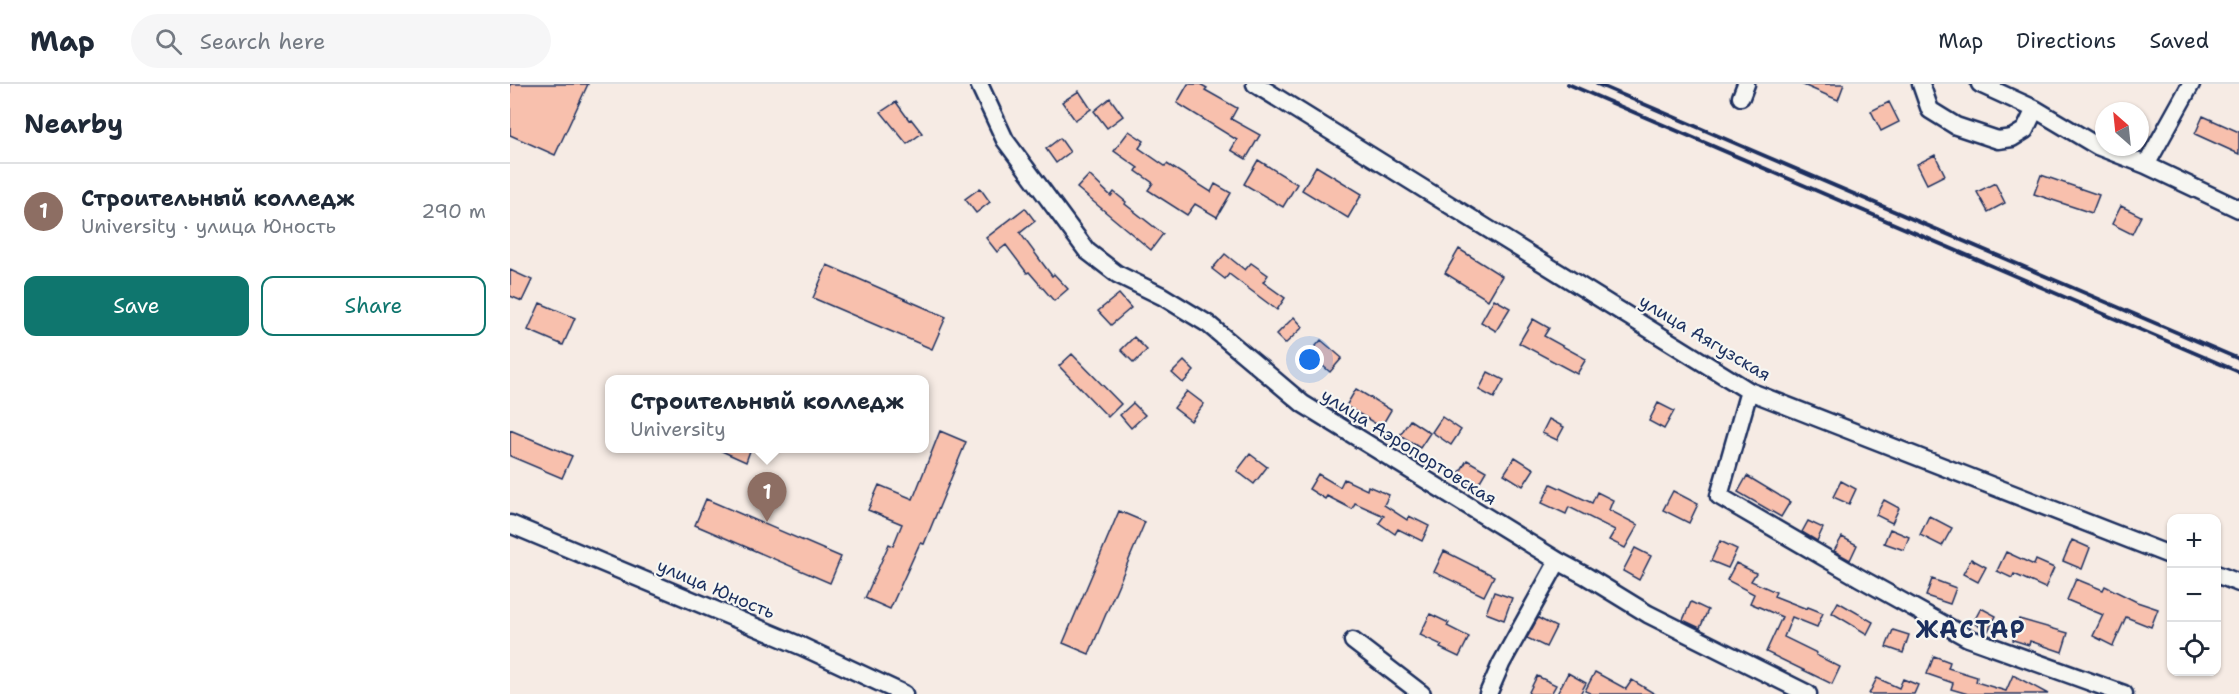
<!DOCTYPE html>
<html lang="en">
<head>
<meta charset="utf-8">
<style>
	:root { --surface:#fff; --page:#f6f6f7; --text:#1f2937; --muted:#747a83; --line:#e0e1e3; --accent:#0f766e }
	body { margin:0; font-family:"Shantell Sans",sans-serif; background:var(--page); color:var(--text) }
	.controls { position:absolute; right:18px; bottom:18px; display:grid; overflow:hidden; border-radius:12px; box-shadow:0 2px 4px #0004 }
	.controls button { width:54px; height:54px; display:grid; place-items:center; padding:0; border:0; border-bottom:2px solid var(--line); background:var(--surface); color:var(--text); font:30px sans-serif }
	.compass { position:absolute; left:1585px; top:18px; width:54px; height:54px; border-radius:50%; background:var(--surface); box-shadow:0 2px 4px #0004; rotate:333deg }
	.you { position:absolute; left:800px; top:276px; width:21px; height:21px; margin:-15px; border:4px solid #fff; border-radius:50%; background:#1a73e8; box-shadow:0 0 0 9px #1a73e833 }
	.badge { display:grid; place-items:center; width:39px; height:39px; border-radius:50%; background:var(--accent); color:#fff; font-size:20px; font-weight:700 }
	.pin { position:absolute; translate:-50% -50px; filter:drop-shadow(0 2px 3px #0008) }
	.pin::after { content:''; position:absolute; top:32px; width:21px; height:18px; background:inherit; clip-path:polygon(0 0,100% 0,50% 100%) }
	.popup { position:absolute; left:95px; top:291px; width:324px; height:78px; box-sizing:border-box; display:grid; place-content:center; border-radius:12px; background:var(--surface); filter:drop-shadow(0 2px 4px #0005); font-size:20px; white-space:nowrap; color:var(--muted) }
	.popup b { font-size:22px; color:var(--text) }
	.popup::after { content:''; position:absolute; left:50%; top:100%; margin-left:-12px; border:12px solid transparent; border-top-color:var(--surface) }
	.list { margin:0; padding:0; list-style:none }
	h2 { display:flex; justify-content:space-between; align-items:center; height:78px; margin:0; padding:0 24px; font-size:26px }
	h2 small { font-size:20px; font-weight:400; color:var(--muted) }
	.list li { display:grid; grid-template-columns:39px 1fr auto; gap:18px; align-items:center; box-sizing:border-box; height:96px; padding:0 24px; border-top:2px solid var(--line) }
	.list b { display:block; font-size:22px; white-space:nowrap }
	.list p { margin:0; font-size:20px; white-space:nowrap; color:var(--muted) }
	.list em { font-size:20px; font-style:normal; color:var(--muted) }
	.actions { display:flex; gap:12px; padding:18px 24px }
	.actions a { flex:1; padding:14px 0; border:2px solid var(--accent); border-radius:12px; text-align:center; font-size:21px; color:var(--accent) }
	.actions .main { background:var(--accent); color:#fff }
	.icon { flex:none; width:33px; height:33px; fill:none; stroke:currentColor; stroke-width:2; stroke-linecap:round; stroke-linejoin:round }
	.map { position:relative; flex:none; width:1729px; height:610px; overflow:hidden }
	header { display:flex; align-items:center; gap:36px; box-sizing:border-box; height:84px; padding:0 30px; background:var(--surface); border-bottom:2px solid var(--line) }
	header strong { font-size:28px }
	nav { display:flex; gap:33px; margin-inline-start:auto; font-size:21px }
	.search { width:420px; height:54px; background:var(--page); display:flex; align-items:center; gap:15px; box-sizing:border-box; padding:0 21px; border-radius:33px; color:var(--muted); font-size:22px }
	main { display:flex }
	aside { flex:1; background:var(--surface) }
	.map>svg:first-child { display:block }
	.building { fill:#f8c0ad; stroke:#1b2f5e; stroke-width:1.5 }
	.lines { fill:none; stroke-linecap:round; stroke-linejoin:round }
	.minor-casing { stroke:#1b2f5e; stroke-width:21 }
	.minor { stroke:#f6f6f2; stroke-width:16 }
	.rail { stroke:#1b2f5e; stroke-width:4 }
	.labels { text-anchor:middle; stroke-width:4.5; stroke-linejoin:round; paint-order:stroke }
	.street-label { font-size:18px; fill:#1b2f5e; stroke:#f6f6f2 }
	.district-label { font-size:24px; font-weight:bold; letter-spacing:1.5px; fill:#1b2f5e; stroke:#f6f6f2 }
</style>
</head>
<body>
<header>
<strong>Map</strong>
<div class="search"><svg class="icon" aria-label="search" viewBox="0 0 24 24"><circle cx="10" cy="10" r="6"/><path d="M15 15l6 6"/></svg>Search here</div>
<nav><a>Map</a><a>Directions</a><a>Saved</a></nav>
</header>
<main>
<aside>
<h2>Nearby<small></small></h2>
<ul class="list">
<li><span class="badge" style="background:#8d6e63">1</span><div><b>Строительный колледж</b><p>University · улица Юность</p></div><em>290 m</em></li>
</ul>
<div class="actions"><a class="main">Save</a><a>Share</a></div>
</aside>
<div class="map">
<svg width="1729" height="610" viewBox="0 0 1729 610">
	<rect width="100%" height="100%" fill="#f6ebe4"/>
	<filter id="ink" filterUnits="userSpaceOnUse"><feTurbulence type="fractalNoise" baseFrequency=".0167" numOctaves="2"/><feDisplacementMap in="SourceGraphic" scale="12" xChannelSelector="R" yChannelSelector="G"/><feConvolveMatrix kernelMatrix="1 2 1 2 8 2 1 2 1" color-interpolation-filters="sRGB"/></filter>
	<g filter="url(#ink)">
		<path class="building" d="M0 0H78L45 71 0 51Z
			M678 0H690L697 4 695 6 727 24 721 35 750 51 736 75 721 66 727 56 667 19Z
			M1291 0H1334L1328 16Z
			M569 7 581 25 565 36 552 18Z
			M600 14 613 32 597 44 584 27Z
			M386 18 399 36 401 35 412 49 397 60 371 28Z
			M1379 18 1389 38 1371 47 1361 27Z
			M1693 32 1729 48V70L1685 50Z
			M619 47 634 57 629 64 655 82 657 80 701 108 705 100 721 109 707 133 685 120 677 131 638 106 643 99 626 87 628 84 604 67Z
			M550 54 560 68 546 79 536 65Z
			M1425 71 1435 91 1417 100 1407 80Z
			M748 76 787 100 773 123 734 100Z
			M806 82 852 110 838 134 792 106Z
			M579 91 601 112 604 108 616 118 615 120 653 150 641 166 567 104Z
			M1531 91 1589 111 1582 129 1524 110Z
			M1485 99 1495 119 1478 128 1467 108Z
			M470 104 480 118 466 129 455 115Z
			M1611 122 1631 132 1622 150 1602 140Z
			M515 124 525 137 510 149 542 192 544 190 558 205 544 217 519 188 517 189 496 161 487 168 476 154Z
			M949 165 992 192 978 216 935 189Z
			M715 170 735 186 741 179 758 191 753 198 775 214 767 226 719 190 715 195 702 185Z
			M317 181 436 233 422 265 303 214Z
			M0 186 22 196 12 217 0 212Z
			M609 210 621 224 601 241 588 227Z
			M984 215 1000 224 986 247 971 238Z
			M30 219 65 234 53 261 18 246Z
			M784 233 793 243 775 260 766 251Z
			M1023 235 1039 244 1034 252 1076 275 1067 290 1009 259Z
			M624 253 637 266 624 279 611 266Z
			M811 256 832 274 820 288 799 270Z
			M562 270 611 320 598 333 549 282Z
			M674 277 684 287 673 299 662 289Z
			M978 288 994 296 984 314 969 306Z
			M846 305 881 326 871 343 836 322Z
			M677 307 694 320 681 337 664 324Z
			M623 319 635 331 621 344 610 331Z
			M1148 319 1164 327 1154 345 1139 337Z
			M932 333 951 346 941 361 922 348Z
			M1039 335 1054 343 1047 356 1032 349Z
			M900 336 920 349 910 364 890 351Z
			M0 346 62 372 52 394 0 372Z
			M430 347 456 358 414 460 410 459 380 525 355 514 379 460 383 462 392 440 358 426 369 401 403 415Z
			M205 364H241L236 378Z
			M740 370 757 383 744 400 727 387Z
			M1005 373 1024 385 1013 402 994 390Z
			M957 376 976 387 966 404 947 393Z
			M808 390 830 403 834 395 857 406 858 402 879 411 874 421 897 436 899 432 919 442 912 457 888 445 885 450 869 439 874 432 845 419 842 425 817 412 815 415 799 405Z
			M1237 392 1280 418 1271 433 1228 408Z
			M1331 397 1346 405 1339 420 1323 413Z
			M1041 400 1082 419 1087 408 1103 416 1099 426 1128 441 1115 464 1099 456 1105 446 1059 423 1056 430 1032 419Z
			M1163 407 1188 420 1179 439 1153 426Z
			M196 415 331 473 320 499 185 441Z
			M1374 416 1389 424 1382 439 1366 431Z
			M609 427 635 438 579 570 553 559Z
			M1419 432 1442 444 1432 462 1410 451Z
			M1298 437 1313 444 1307 457 1292 448Z
			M1380 445 1399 453 1394 466 1374 459Z
			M1332 453 1347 461 1340 476 1324 467Z
			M1562 456 1580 464 1572 485 1553 477Z
			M1210 457 1227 465 1218 484 1201 477Z
			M1125 464 1141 472 1129 496 1113 487Z
			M934 467 984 492 974 512 924 488Z
			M1496 468 1524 481 1526 476 1544 484 1535 504 1504 490 1502 494 1487 487Z
			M1461 475 1476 483 1468 498 1453 490Z
			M1226 479 1246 489 1241 497 1266 508 1264 512 1297 525 1298 523 1313 529 1307 543 1282 533 1274 553 1307 569 1306 571 1330 583 1322 600 1256 568 1272 533 1240 519 1244 510 1217 496Z
			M1422 495 1446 504 1440 520 1416 512Z
			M1566 495 1593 506 1595 502 1627 518 1648 525 1641 543 1616 533 1603 562 1583 552 1593 531 1557 516Z
			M984 508 1002 514 994 536 976 529Z
			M1181 518 1198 526 1190 544 1173 536Z
			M1328 518 1363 538 1357 550 1322 529Z
			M1471 524 1486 532 1478 547 1463 539Z
			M920 530 939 539 937 542 959 553 949 573 930 564 932 561 910 551Z
			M1028 534 1046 543 1036 563 1017 554Z
			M1509 535 1558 549 1552 568 1520 557 1519 561 1503 556Z
			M1383 546 1399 551 1393 569 1376 563Z
			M1424 572 1440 578 1438 584 1467 593 1466 598 1496 607 1503 591 1538 610H1458L1441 605 1443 599 1417 590Z
			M1085 588 1116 605 1122 596 1145 610H1082L1075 607Z
			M1058 589 1076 599 1070 610H1047Z
			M1027 592 1046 601 1041 610H1018Z
			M1367 594 1389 604 1393 595 1408 601 1404 610H1359Z"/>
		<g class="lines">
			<defs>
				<path id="minor" d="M469 0 495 56 577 167 607 190 652 212 698 240 793 320 1048 477 1076 492 1138 530 1298 610
					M745 0 1239 307 1662 472
					M1411 0 1420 26 1446 42 1488 56 1502 54 1515 46 1525 25
					M1470 0 1525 25 1587 62 1636 81 1729 125
					M1231 13 1236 0
					M1636 81 1681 0
					M1239 307 1209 412 1350 494 1458 554 1614 610
					M0 440 291 562 394 610
					M1706 490 1729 499
					M843 557 912 610
					M978 610 991 580 1048 477"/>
			</defs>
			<use href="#minor" class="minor-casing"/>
			<use href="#minor" class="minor"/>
			<path class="rail" d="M1058 0 1729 288
				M1087 0 1729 275"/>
		</g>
	</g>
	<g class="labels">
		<g class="street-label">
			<text transform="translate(1195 254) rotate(31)" y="6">улица Аягузская</text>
			<text transform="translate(899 363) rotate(32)" y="6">улица Аэропортовская</text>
			<text transform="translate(206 505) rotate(23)" y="6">улица Юность</text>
		</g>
		<g class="district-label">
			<text x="1461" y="554">ЖАСТАР</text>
		</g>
	</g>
</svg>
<div class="controls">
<button>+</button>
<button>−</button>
<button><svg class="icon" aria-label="locate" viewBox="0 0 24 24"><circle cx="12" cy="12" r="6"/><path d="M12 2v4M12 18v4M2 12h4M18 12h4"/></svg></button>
</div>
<svg class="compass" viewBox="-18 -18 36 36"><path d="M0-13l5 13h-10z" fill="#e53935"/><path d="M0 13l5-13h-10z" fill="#747a83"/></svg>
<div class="you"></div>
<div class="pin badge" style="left:257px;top:438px;background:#8d6e63">1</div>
<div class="popup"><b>Строительный колледж</b>University</div>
</div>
</main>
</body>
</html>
